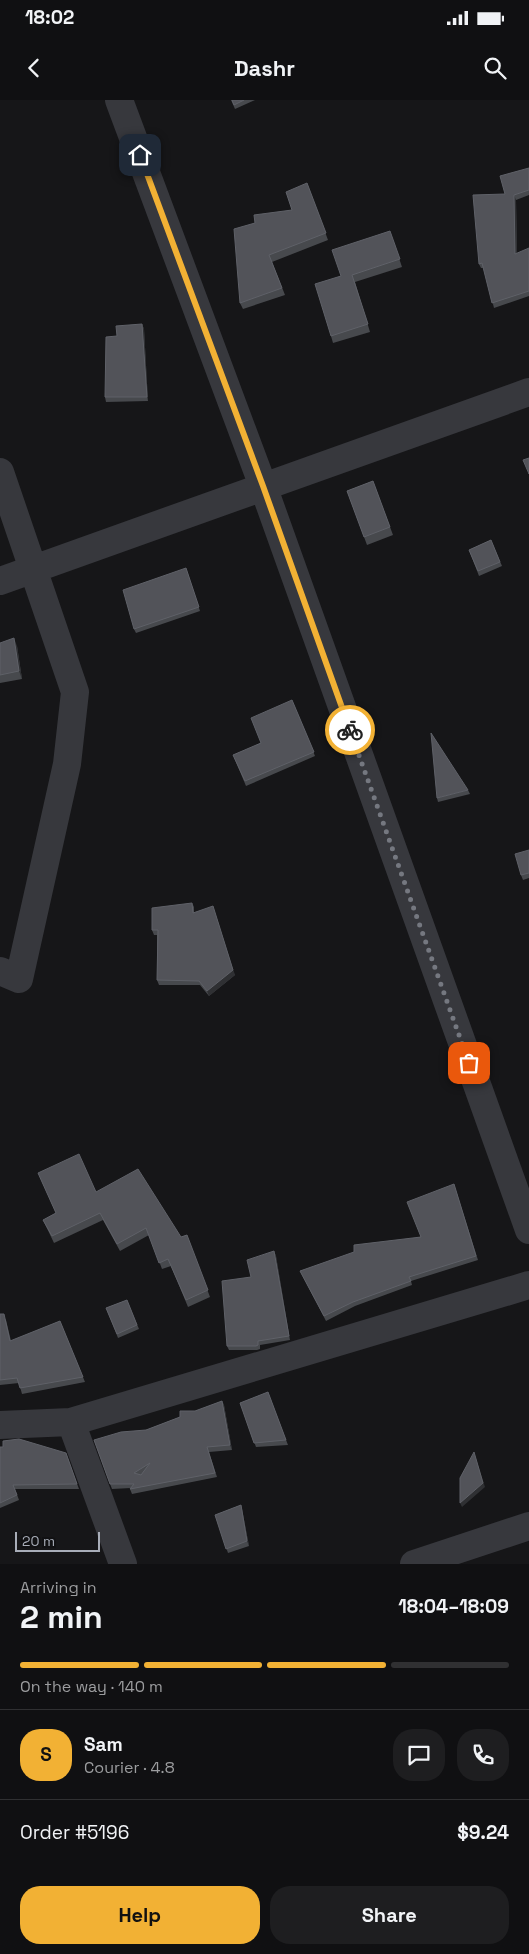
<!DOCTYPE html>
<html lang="en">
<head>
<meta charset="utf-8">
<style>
  body { margin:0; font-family:"Space Grotesk",sans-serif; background:#1e1e20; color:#f1f3f6; height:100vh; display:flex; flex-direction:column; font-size:19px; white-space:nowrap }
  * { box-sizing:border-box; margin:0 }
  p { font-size:16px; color:#9c9d9f }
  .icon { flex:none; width:28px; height:28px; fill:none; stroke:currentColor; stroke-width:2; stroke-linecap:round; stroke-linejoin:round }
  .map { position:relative; height:1464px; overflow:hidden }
  .details { display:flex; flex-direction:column; background:#101012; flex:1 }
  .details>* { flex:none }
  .scale { position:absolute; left:15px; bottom:12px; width:85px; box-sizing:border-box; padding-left:5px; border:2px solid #a8adb8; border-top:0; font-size:14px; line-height:18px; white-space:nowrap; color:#a8adb8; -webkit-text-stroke:4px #111113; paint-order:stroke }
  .pin { position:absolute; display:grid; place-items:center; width:42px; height:42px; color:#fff; margin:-21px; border-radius:10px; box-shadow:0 2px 8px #0006 }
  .courier { position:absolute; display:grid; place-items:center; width:50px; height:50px; margin:-25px; border:4px solid #f2b134; border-radius:50%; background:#fff; color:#222; box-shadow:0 1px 6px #0007 }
  .headline em { font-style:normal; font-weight:800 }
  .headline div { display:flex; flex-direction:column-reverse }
  .headline { display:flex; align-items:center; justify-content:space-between; height:85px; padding:0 20px }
  h1 { font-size:32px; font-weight:800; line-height:38px }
  .bar { display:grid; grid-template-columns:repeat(4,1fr); gap:8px 5px; align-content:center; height:60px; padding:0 20px }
  .bar i { height:6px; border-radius:4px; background:#303032 }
  .bar .selected { background:#f2b134 }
  .bar p { grid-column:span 4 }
  .line { display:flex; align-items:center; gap:12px; padding:0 20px; border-top:1px solid #303032 }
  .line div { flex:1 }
  .round { display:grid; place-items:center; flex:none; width:52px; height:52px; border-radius:20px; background:#1e1e20 }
  .primary-button { display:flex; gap:10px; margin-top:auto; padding:10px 20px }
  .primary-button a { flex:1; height:58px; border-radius:20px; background:#f2b134; color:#111; font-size:20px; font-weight:800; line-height:58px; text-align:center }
  .primary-button a+a { background:#1e1e20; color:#f1f3f6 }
  .status { display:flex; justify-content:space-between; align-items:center; height:35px; padding:0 25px; background:#101012; direction:ltr }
  .status svg { height:14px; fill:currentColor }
  header { display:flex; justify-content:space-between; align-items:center; height:65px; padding:0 20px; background:#101012; font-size:22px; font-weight:800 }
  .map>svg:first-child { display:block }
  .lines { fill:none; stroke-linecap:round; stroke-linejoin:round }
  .street { stroke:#37383d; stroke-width:28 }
  .wall { fill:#47494d }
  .shaded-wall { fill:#2f3033 }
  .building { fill:#525359; stroke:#5f6168; fill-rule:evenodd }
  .done { stroke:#757880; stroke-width:5; stroke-dasharray:0 9 }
  .route { stroke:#f2b134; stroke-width:6 }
</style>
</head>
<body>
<div class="status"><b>18:02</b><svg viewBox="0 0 49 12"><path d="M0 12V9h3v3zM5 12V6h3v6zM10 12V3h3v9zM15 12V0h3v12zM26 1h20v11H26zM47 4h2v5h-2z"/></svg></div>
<header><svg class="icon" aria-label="back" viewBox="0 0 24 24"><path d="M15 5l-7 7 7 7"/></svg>Dashr<svg class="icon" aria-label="search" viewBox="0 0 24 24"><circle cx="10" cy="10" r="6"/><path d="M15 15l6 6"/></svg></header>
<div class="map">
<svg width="529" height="1464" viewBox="0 0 529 1464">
  <rect width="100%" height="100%" fill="#161618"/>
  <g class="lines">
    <path class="street" d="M119,0L263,386L529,1130
      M0,372L75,592L67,664L19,879L0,871
      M0,481L529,292
      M71,1322L123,1464
      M0,1325L71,1322L529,1185
      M414,1464L529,1426"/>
  </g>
  <path class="wall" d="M231,0H255L235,9Z
    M529,68V95L516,100L517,154L529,148V196L494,208L484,168H481L479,164L505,94Z
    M307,83L328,140L272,162L285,195L243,209L240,203L255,123L292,110Z
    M390,131L402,167L355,182L370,232L333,243L331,236L341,176Z
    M142,224L144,229L148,301L106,302L105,297L117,236Z
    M373,381L393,435L367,445L347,391Z
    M491,440L502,466L479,476L469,450Z
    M186,468L200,511L136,533L134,529Z
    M0,543L17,546L22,579L0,583Z
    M292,600L315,656L246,686L233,655L261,643Z
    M468,690L470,694L438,702L437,698Z
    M529,750V778L523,780L521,775Z
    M192,803L194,807V812L235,875L209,896L200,885H159L157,880V835H154L152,830Z
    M38,1073L96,1092L181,1137L187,1135L210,1197L188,1207L171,1166L162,1169L149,1135L120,1151L103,1120L54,1143L43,1120L56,1113Z
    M454,1084L478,1160L411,1181L412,1185L355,1206L326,1221L300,1171L420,1137Z
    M274,1151L276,1156L290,1240L260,1245V1249L257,1250H229L227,1246L251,1177Z
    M127,1200L139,1229L118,1238L106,1208Z
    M0,1214L6,1220L11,1241L60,1221L85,1282L22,1294L19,1283L0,1285Z
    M268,1292L288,1345L256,1347L240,1303Z
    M222,1301L224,1305L232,1350L209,1352L217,1377L132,1394L130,1389L131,1388L112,1389L94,1340L146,1330Z
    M0,1347L66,1353L79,1389H15L19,1400L0,1408Z
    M241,1405L242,1409L249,1446L228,1453L215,1415Z"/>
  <path class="shaded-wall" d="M514,95L516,100L517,159L515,154Z
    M142,224L144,229L148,301L147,297Z
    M14,538L17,546L22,579L19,571Z
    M213,806L235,875L209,896L207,891Z
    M274,1151L276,1156L290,1240L289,1236Z
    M222,1301L224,1305L232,1350L230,1345Z
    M474,1352L485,1387L462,1407L460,1403Z
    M241,1405L242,1409L249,1446L247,1441Z"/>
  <path class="building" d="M232,0H244L234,5Z
    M529,68V90L514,95L515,154L529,148V191L492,203L482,163L479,164L473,95L505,94L500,76Z
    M307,83L326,133L269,155L282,188L240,203L234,129L255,123L254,115L292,110L286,92Z
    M390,131L400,159L352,175L368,224L331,236L315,184L341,176L332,150Z
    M142,224L147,297H105L106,237L117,236L116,226Z
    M529,358V374L523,360Z
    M373,381L390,427L364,437L347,391Z
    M491,440L500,462L478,471L469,450Z
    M186,468L199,507L134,529L123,490Z
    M14,538L19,571L0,575V543Z
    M292,600L314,652L245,681L233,655L261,643L251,618Z
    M431,633L468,690L437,698Z
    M529,750V773L521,775L515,754Z
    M192,803L193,813L213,806L233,870L207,891L199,881L157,880L158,830H152V808Z
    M79,1054L96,1092L138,1069L181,1137L187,1135L208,1190L186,1200L168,1159L159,1163L146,1128L117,1144L100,1113L52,1136L43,1120L56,1113L38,1073Z
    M454,1084L476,1156L409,1177L411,1181L353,1202L324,1216L300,1171L354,1152V1145L421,1137L407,1102Z
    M274,1151L289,1236L258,1241V1245L256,1246H227L222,1181L251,1177L247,1160Z
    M127,1200L137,1225L117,1234L106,1208Z
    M0,1214H4L10,1241L60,1221L83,1277L20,1288L17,1278L0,1280Z
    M268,1292L286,1340L254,1343L240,1303Z
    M222,1301L230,1345L207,1347L215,1373L130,1389L134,1384H110L94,1340L121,1332L146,1330L180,1317V1311H195ZM150,1363L141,1375L134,1373Z
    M19,1339L66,1353L77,1384L13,1385L17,1395L0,1403V1347H3V1341Z
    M474,1352L483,1383L460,1403V1378Z
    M241,1405L247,1441L226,1449L215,1415Z"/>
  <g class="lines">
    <path class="done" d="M350,630L469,963"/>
    <path class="route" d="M140,55L263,386L350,630"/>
  </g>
</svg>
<div class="scale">20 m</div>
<div class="pin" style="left:469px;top:963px;background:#ea580c"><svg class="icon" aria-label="bag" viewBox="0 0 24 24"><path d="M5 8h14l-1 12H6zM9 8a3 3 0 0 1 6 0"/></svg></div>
<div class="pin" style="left:140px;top:55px;background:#1f2937"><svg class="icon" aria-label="home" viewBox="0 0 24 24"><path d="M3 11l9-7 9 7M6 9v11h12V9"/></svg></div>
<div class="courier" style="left:350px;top:630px"><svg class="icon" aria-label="bike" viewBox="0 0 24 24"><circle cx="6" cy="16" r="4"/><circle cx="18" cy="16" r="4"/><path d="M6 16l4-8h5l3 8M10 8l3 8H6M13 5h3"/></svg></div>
</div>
<section class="details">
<div class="headline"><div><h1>2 min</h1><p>Arriving in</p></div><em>18:04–18:09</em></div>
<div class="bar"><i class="selected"></i><i class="selected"></i><i class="selected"></i><i></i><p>On the way · 140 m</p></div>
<div class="line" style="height:90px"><b class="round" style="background:#f2b134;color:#111">S</b><div><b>Sam</b><p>Courier · 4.8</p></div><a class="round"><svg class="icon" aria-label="chat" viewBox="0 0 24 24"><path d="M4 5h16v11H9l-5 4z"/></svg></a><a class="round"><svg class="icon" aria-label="phone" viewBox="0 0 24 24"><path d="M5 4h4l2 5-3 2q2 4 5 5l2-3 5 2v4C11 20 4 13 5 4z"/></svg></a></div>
<div class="line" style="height:65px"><div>Order #5196</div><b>$9.24</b></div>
<div class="primary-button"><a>Help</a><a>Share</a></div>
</section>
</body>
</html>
